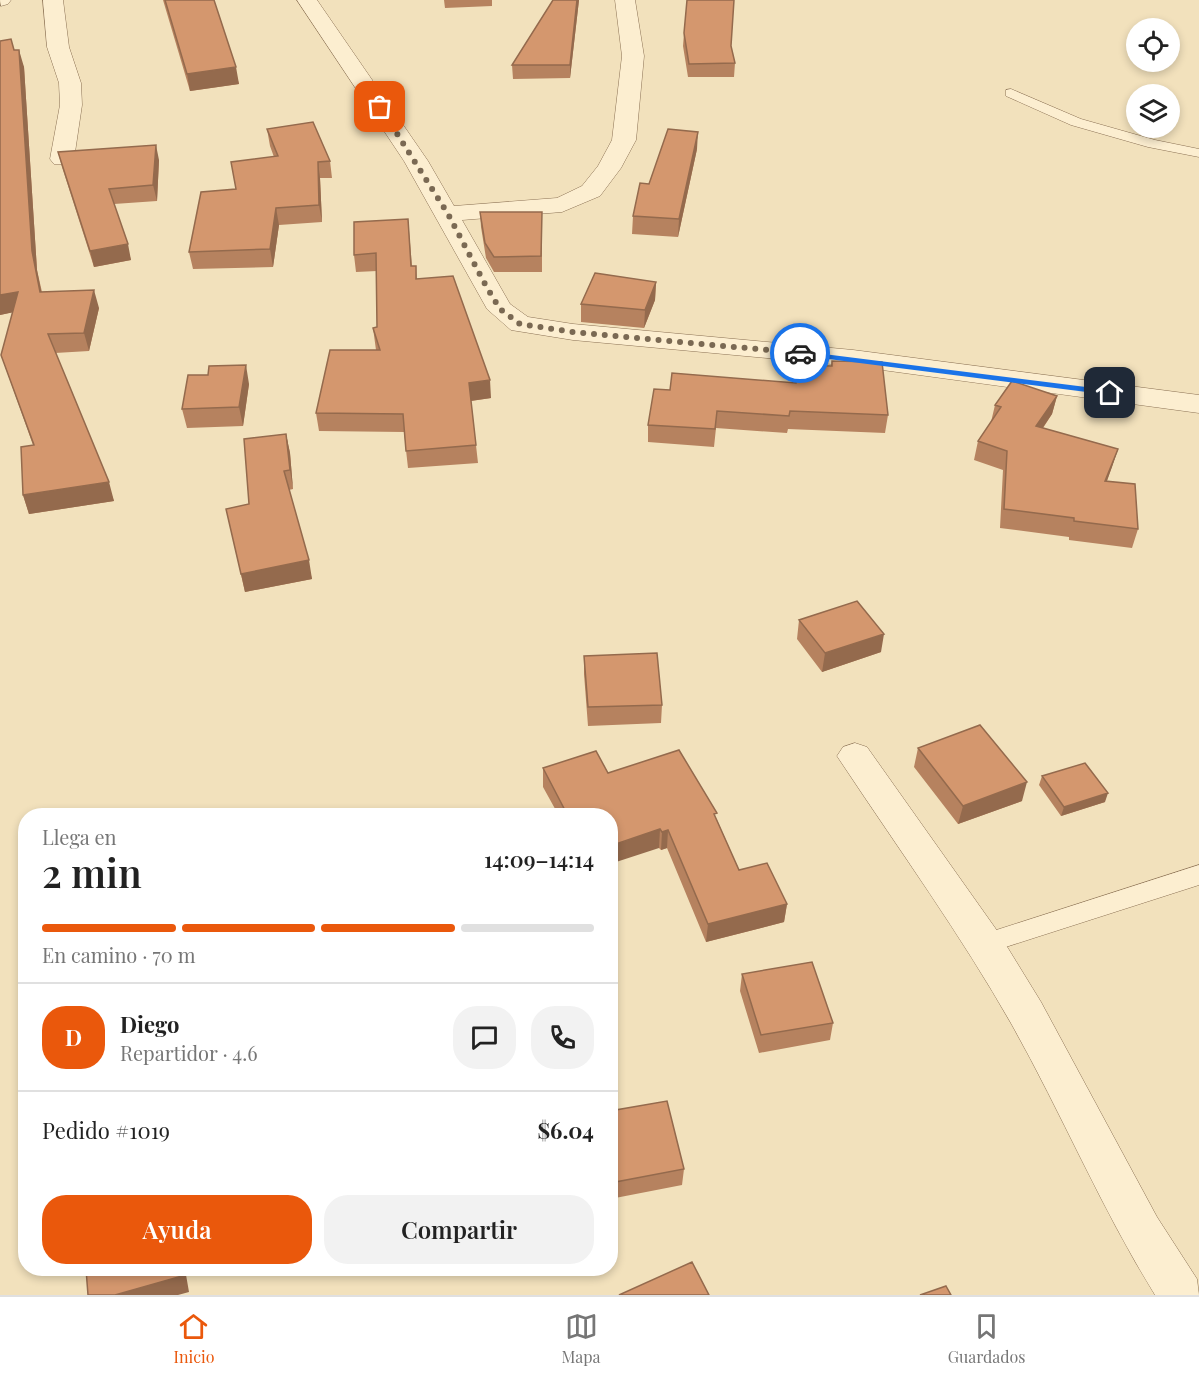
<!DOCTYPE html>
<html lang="es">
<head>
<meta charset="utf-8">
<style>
  body { margin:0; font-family:"Playfair Display",serif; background:#f2f2f2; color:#222; height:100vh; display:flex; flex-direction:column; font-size:22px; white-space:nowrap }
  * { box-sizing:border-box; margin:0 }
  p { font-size:20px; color:#767676 }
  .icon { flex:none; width:33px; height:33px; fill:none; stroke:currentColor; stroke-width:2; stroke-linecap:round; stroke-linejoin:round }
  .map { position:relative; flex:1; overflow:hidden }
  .drawer { position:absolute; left:18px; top:808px; width:600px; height:468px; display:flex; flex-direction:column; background:#fff; border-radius:24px; box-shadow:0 3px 9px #0003 }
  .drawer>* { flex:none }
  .buttons { position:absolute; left:1126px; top:18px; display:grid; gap:12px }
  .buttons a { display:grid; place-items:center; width:54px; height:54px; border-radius:50%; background:#fff; box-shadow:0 3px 9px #0003; font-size:30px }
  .pin { position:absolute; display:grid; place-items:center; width:51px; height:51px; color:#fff; margin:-26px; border-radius:12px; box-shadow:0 3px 9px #0006 }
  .courier { position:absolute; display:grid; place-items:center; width:60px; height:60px; margin:-30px; border:4px solid #1a73e8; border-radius:50%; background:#fff; color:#222; box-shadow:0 2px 8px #0007 }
  .headline em { font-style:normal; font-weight:600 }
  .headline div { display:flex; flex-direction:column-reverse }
  .headline { display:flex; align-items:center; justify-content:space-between; height:102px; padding:0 24px }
  h1 { font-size:39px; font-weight:600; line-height:45px }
  .bar { display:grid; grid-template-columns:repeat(4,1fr); gap:9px 6px; align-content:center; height:72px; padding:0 24px }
  .bar i { height:8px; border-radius:4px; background:#e0e0e0 }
  .bar .current { background:#ea580c }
  .bar p { grid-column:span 4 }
  .line { display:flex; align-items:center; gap:15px; padding:0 24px; border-top:2px solid #e0e0e0 }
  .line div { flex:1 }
  .round { display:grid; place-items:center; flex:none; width:63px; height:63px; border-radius:24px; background:#f2f2f2 }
  .cta { display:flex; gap:12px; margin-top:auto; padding:12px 24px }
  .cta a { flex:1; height:69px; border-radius:24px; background:#ea580c; color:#fff; font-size:24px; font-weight:600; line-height:69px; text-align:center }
  .cta a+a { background:#f2f2f2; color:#222 }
  .tab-bar { display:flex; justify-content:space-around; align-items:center; height:84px; border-top:2px solid #e0e0e0; background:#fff; font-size:16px; color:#767676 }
  .tab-bar a { display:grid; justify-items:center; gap:3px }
  .tab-bar .current { color:#ea580c }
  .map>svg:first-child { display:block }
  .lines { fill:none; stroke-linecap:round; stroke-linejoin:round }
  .service-casing { stroke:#8b7154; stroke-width:1 }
  .minor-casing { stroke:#8b7154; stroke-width:1 }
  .service { fill:#fceed0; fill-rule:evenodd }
  .minor { fill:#fceed0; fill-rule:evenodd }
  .wall { fill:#b6825f }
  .shaded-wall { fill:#946a4d }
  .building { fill:#d4976e; stroke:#946a4d; stroke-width:1.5 }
  .route { fill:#1a73e8 }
  .done { stroke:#7a6953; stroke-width:6; stroke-dasharray:0 10.8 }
</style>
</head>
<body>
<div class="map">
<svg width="1199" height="1295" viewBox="0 0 1199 1295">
  <rect width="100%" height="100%" fill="#f2e1bc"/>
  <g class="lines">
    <defs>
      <path id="service" d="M1011,89L1081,119L1155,140L1199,149V157L1148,147L1071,125L1006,96V90Z
        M1199,865V885L984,954L975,951L972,944L975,937L984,934Z"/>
      <path id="minor" d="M0,0H11L8,4L1,6Z
        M43,0H63L69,47L81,83L82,105L74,159L70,164H54L50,159L60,105L59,83L47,47Z
        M297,0H317L428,161L454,206L557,198L582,186L598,166L612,140L622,56L615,0H635L644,56L636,140L621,168L600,196L562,212L462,220L510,304L528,317L573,324L853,350L1199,395V413L853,366L573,340L511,330L487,309L404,161Z
        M855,743L867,747L998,932L1041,1002L1157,1217L1197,1279L1199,1295H1155C1101,1208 1062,1114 1012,1025C961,935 900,851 843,765L837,756L843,747Z"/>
    </defs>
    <use href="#service" class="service-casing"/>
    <use href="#minor" class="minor-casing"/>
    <use href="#service" class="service"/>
    <use href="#minor" class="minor"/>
  </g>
  <path class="wall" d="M163,0H214L239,84L190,91Z
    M444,0H492V6L445,8Z
    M553,0H579L570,78L513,79L512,65Z
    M684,33L731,46L735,63L734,77H688L683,46Z
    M0,41L14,50L24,67L37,270L42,292L99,308L89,351L55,353L114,501L29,514L23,495L33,445L1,355L13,312L0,315Z
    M267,129L330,161L332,178H320L322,222L279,225L273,267L193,269L189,252L236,189L274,157L270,146Z
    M697,149L678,237L632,234L633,216L649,184Z
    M58,152L159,160L157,201L114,204L131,260L94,267L62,167Z
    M480,212L542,227V272H494L486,258L481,227Z
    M408,219L412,266H416L417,279L491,398L471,401L478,463L408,468L404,432L319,431L316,413L376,350L373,328L377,327V271L356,272L354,255Z
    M656,282L655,300L644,328L581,322V304Z
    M832,361L888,415L885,433L788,429L787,433L716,428L714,447L648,442V425L670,390L794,383L796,365L831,366Z
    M249,384L243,426L187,428L182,409Z
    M1057,396L1052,414L1043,428L1118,449L1107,481L1138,529L1132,548L1069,540V537L1000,528L1003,470L974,460L978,441L991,422L995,405Z
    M286,434L290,453L293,489L289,490L312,579L245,592L226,509L249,504Z
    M799,620L881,652L822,672L797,639Z
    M584,656L662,705L661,723L588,726L584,674Z
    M918,748L1022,801L958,824L914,767Z
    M543,768L608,773L717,820L739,870L787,904L784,922L706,942L667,848L661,850L659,848L610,816H559L543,787Z
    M1042,776L1105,802L1061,816L1039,785Z
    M742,974L833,1023L830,1040L759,1053L740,991Z
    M610,1111L684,1169L682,1185L610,1199Z"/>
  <path class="shaded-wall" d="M577,0H579L570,78V65Z
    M19,50L24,67L37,270L45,311L40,292L32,251Z
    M236,67L239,84L190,91L187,74Z
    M698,132L697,149L678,237L679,219Z
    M156,145L159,160L157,201L153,185Z
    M318,162L320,178L322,222L319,205Z
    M276,208L279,225L273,267L270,249Z
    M128,244L131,260L94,267L90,251Z
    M656,282L655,300L644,328L645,310Z
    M94,290L99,308L89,351L84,333Z
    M18,292L24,310L0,315V295Z
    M246,365L249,384L243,426L239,407Z
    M490,380L491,398L470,401L469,383Z
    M1057,396L1052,414L1031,445L1036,426Z
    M286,434L290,453L293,489L290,470Z
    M1118,449L1112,467L1100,499L1105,481Z
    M109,482L114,501L29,514L23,495Z
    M309,560L312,579L245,592L241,574Z
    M884,634L881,652L822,672L825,653Z
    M1027,782L1022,801L958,824L963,806Z
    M1108,793L1105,802L1061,816L1064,807Z
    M660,829L659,848L610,864V846Z
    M668,830L667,848L661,850L662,832Z
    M787,904L784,922L706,942L708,924Z
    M181,1269H185L189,1292L178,1295H115Z"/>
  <path class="building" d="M165,0H214L236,67L187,74Z
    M553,0H577L570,65H512Z
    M687,0H734L731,46L735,63L689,64L684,33Z
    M11,39L14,50H19L32,251L40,292L94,290L84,333L48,334L109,482L23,495L21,447L34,445L1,355L18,292L0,295V41Z
    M313,122L330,161L318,162L319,205L276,208L270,249L189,252L201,192L236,189L231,162L278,156L267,129Z
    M668,129L698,132L679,219L633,216L640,183L649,184Z
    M156,145L153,185L109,189L128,244L90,251L58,152Z
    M480,212H542L541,256L494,257L485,243Z
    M408,219L411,266H416V279L453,276L490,380L469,383L476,445L406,451L403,414L316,413L330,350H380L373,328L377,327L376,253L354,255V222Z
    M595,273L656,282L645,310L581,304Z
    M832,361L882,362L888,415L790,411L789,416L717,411L715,429L648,425L654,389L670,390L672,373L796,383V365L832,366Z
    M246,365L239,407L182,409L188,375H208L209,366Z
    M1012,381L1057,396L1036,426L1118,449L1105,481L1135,484L1138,529L1074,521V518L1004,509L1007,451L978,441L1001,407L995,405Z
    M286,434L290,470L284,471L309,560L241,574L226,509L249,504L244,439Z
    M857,601L884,634L825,653L799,620Z
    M657,653L662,705L588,707L584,656Z
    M980,725L1027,782L963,806L918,748Z
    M679,750L717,813L714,814L739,870L767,863L787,904L708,924L668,830L662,832L660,829L610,846V816H568L543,768L596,751L608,773Z
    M1085,763L1108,793L1064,807L1042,776Z
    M812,962L833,1023L761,1035L742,974Z
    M667,1101L684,1169L610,1183V1111Z
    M692,1262L709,1295H619Z
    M86,1269H181L182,1276L115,1295H88Z
    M946,1286L951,1295H920Z"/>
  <path class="route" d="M800,351L1110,390L1115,393L1110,395L797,355Z"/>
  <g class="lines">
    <path class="done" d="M380,107L448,214L486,286L500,309L520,324L573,332L800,353"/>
  </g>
</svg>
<div class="buttons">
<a><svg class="icon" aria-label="locate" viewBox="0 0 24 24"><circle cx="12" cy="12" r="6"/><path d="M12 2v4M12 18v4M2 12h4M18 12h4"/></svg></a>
<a><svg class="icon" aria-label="layers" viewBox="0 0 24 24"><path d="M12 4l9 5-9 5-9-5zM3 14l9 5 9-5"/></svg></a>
</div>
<div class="pin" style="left:380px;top:107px;background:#ea580c"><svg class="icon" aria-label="bag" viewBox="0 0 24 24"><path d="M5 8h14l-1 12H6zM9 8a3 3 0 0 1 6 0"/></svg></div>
<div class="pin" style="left:1110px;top:393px;background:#1f2937"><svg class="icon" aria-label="home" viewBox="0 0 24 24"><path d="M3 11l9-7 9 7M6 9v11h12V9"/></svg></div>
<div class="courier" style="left:800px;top:353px"><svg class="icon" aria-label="car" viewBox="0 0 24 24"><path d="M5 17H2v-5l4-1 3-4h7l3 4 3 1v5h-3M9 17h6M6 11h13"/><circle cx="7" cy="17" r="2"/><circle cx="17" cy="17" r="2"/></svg></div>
<section class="drawer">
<div class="headline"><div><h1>2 min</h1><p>Llega en</p></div><em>14:09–14:14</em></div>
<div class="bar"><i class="current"></i><i class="current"></i><i class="current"></i><i></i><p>En camino · 70 m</p></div>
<div class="line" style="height:108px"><b class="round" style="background:#ea580c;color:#fff">D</b><div><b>Diego</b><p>Repartidor · 4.6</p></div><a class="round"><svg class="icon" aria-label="chat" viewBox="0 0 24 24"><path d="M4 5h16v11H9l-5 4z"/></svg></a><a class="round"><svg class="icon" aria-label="phone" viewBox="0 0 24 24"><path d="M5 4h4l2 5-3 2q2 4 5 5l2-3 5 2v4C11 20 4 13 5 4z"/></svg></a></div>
<div class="line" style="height:78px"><div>Pedido #1019</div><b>$6.04</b></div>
<div class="cta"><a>Ayuda</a><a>Compartir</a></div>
</section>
</div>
<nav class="tab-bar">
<a class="current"><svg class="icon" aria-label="home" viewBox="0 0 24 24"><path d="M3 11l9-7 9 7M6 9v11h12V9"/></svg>Inicio</a>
<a><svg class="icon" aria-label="map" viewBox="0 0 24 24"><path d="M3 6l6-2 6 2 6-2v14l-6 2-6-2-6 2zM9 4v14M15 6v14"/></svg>Mapa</a>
<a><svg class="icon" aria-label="saved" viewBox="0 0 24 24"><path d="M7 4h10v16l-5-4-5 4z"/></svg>Guardados</a>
</nav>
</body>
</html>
